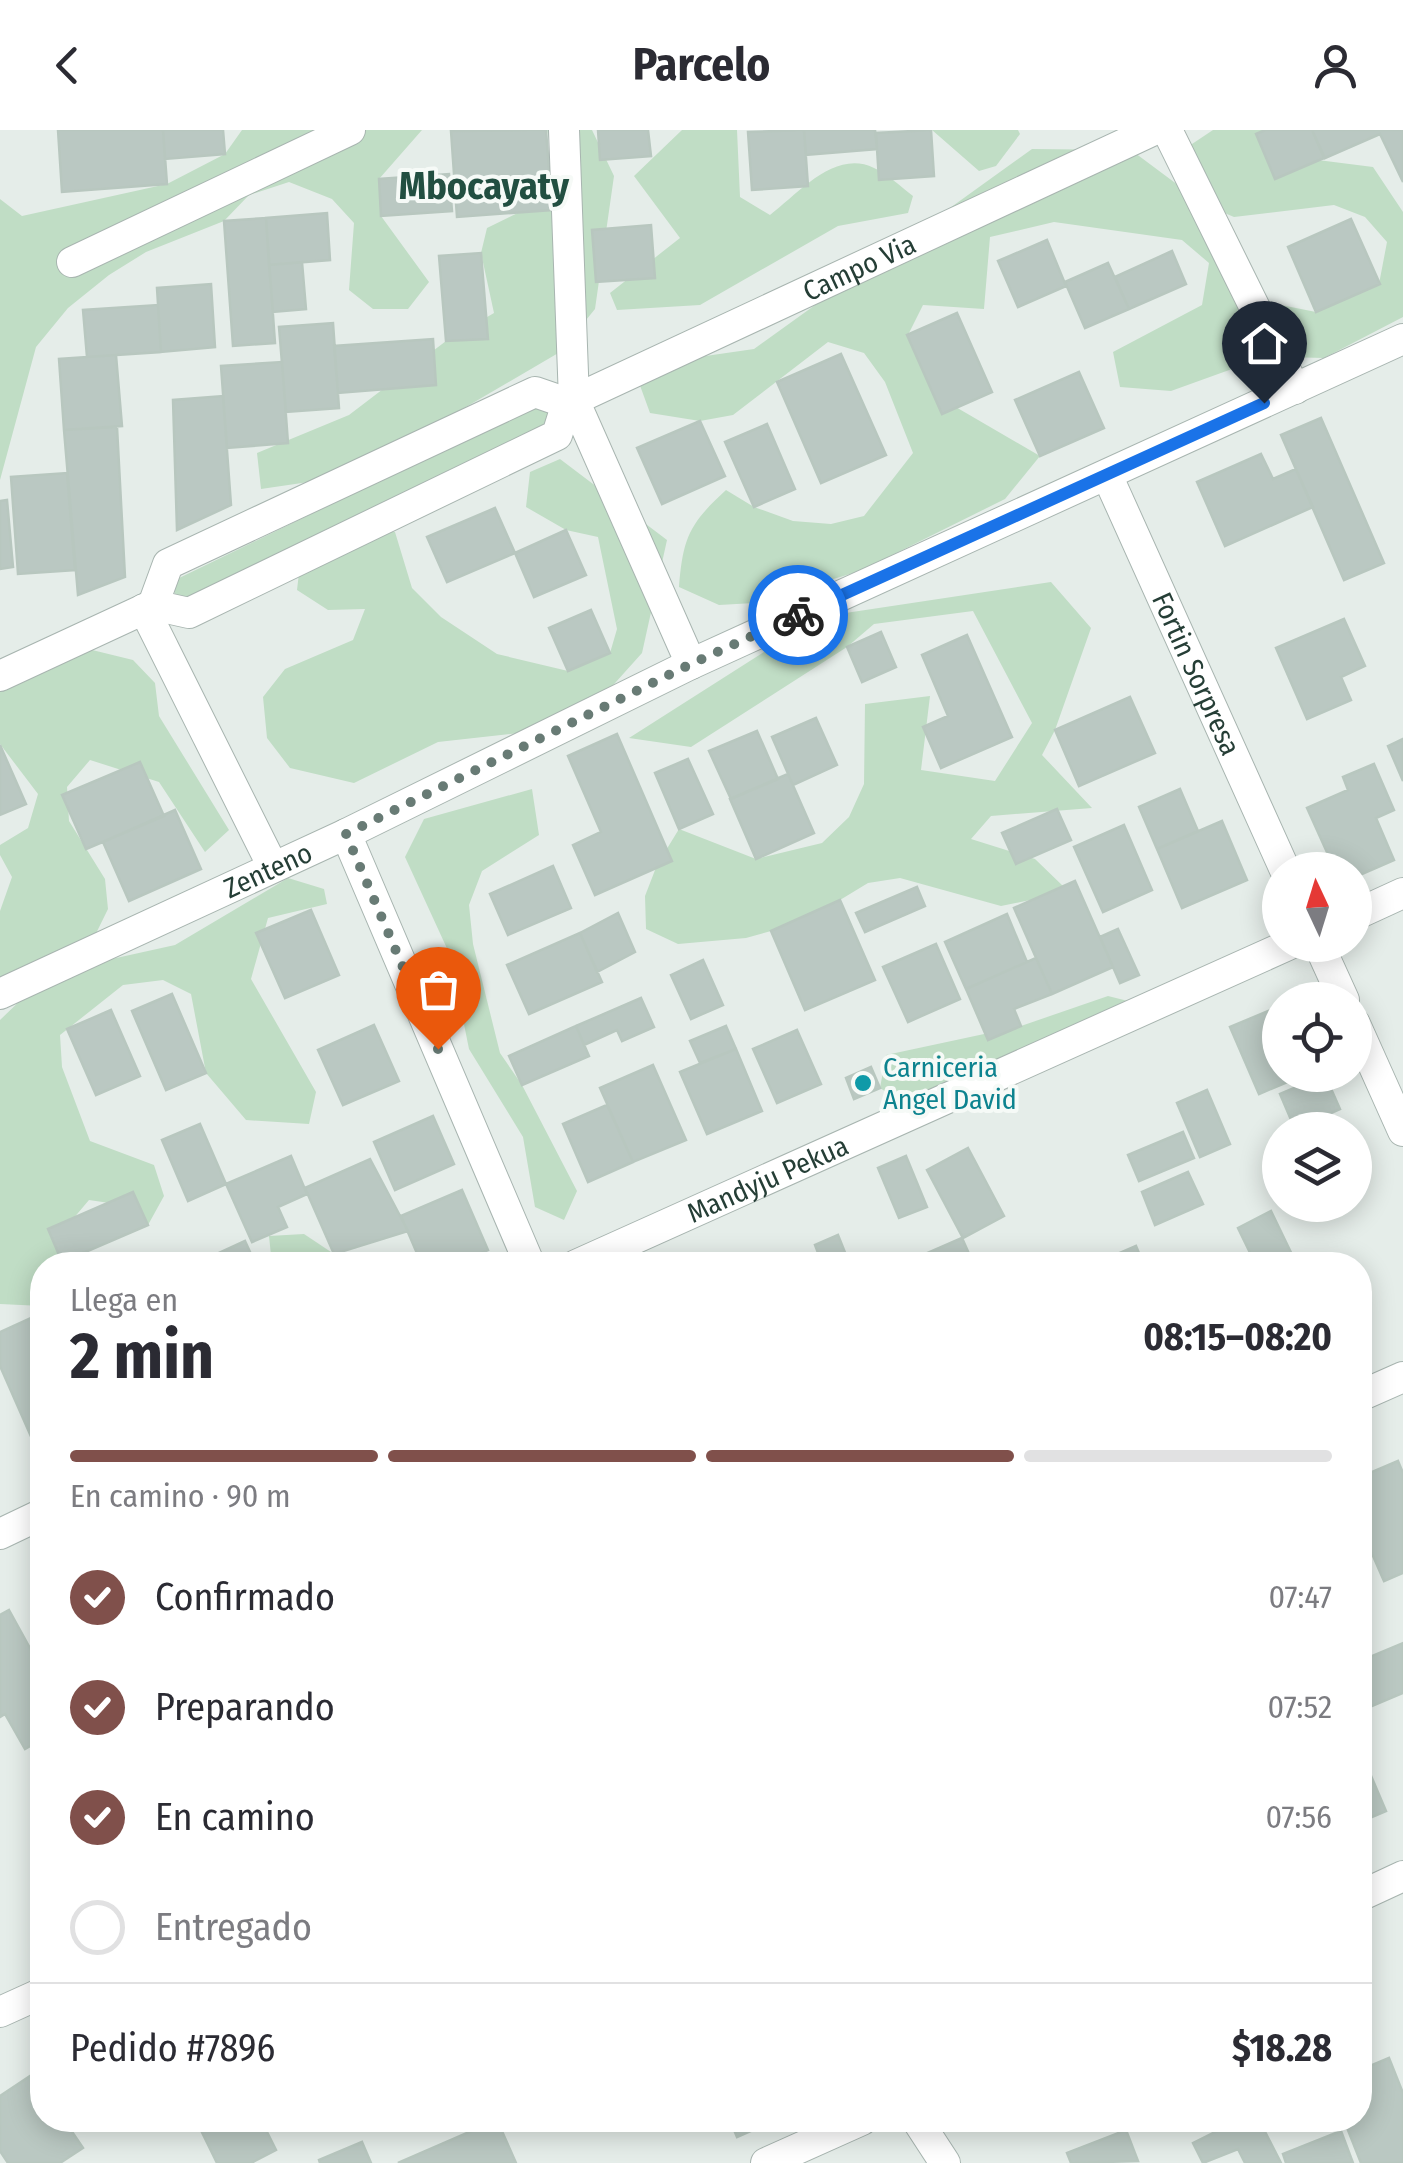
<!DOCTYPE html>
<html lang="es">
<head>
<meta charset="utf-8">
<style>
  body { margin:0; font-family:"Fira Sans Condensed",sans-serif; background:#f7f7f7; color:#2b2b33; height:100vh; display:flex; flex-direction:column; font-size:38px; white-space:nowrap }
  * { box-sizing:border-box; margin:0 }
  p { font-size:32px; color:#7c7c81 }
  .icon { flex:none; width:55px; height:55px; fill:none; stroke:currentColor; stroke-width:2; stroke-linecap:round; stroke-linejoin:round }
  .map { position:relative; flex:1; overflow:hidden }
  .side { position:absolute; left:30px; top:1122px; width:1342px; height:880px; display:flex; flex-direction:column; background:#fff; border-radius:40px; box-shadow:0 5px 25px #0003 }
  .side>* { flex:none }
  .needle { width:65px; rotate:356deg }
  .fabs { position:absolute; left:1262px; top:722px; display:grid; gap:20px }
  .fabs a { display:grid; place-items:center; width:110px; height:110px; border-radius:50%; background:#fff; box-shadow:0 5px 25px #0003; font-size:50px }
  .pin { position:absolute; display:grid; place-items:center; width:85px; height:85px; color:#fff; margin:-102px -42px; border-radius:50% 50% 50% 0; rotate:-45deg; box-shadow:0 0 10px #0007 }
  .pin .icon { rotate:45deg }
  .courier { position:absolute; display:grid; place-items:center; width:100px; height:100px; margin:-50px; border:8px solid #1a73e8; border-radius:50%; background:#fff; color:#222; box-shadow:0 2px 12px #0007 }
  .head em { font-style:normal; font-weight:700 }
  .head div { display:flex; flex-direction:column-reverse }
  .head { display:flex; align-items:center; justify-content:space-between; height:170px; padding:0 40px }
  h1 { font-size:65px; font-weight:700; line-height:75px }
  .bar { display:grid; grid-template-columns:repeat(4,1fr); gap:15px 10px; align-content:center; height:120px; padding:0 40px }
  .bar i { height:12px; border-radius:8px; background:#e1e1e2 }
  .bar .active { background:#80504b }
  .bar p { grid-column:span 4 }
  .line { display:flex; align-items:center; gap:25px; padding:0 40px; border-top:2px solid #e1e1e2 }
  .line div { flex:1 }
  ol { padding:0 40px; list-style:none }
  li { display:flex; align-items:center; gap:30px; height:110px }
  li p { margin-inline-start:auto }
  li .icon { padding:10px; border-radius:50%; background:#80504b; color:#fff; stroke-width:4 }
  li:last-child { color:#7c7c81 }
  li i { width:55px; height:55px; border:5px solid #e1e1e2; border-radius:50% }
  header { display:flex; justify-content:space-between; align-items:center; height:130px; padding:0 40px; background:#fff; font-size:45px; font-weight:700 }
  .map>svg:first-child { display:block }
  .green { fill:#c0ddc5 }
  .building { fill:#bac8c2; stroke:#b8c7bf; stroke-width:2.5 }
  .lines { fill:none; stroke-linecap:round; stroke-linejoin:round }
  .minor-casing { stroke:#a8b5b0; stroke-width:32 }
  .minor { stroke:#fff; stroke-width:30 }
  .done { stroke:#687b75; stroke-width:10; stroke-dasharray:0 18 }
  .route { stroke:#1a73e8; stroke-width:12 }
  .culture-dot { fill:#0f9aa8; stroke:#f6faf7; stroke-width:4 }
  .labels { text-anchor:middle; stroke-width:8; stroke-linejoin:round; paint-order:stroke }
  .street-label { font-size:28px; fill:#253e36; stroke:#f6faf7 }
  .culture-label { font-size:28px; fill:#0d838f; stroke:#f6faf7; text-anchor:start }
  .district-label { font-size:38px; font-weight:bold; fill:#224f41; stroke:#f6faf7 }
</style>
</head>
<body>
<header><svg class="icon" aria-label="back" viewBox="0 0 24 24"><path d="M15 5l-7 7 7 7"/></svg>Parcelo<svg class="icon" aria-label="person" viewBox="0 0 24 24"><circle cx="12" cy="8" r="4"/><path d="M4 21q1-7 8-7t8 7"/></svg></header>
<div class="map">
<svg width="1403" height="2033" viewBox="0 0 1403 2033">
  <rect width="100%" height="100%" fill="#e5ede9"/>
  <path class="green" d="M242,0H422L379,49L381,86L429,152L408,179H373L349,160L354,93L332,69L289,52L249,65L224,91L146,122L109,145L68,178L36,217L0,350V69L22,86L167,54L225,24Z
    M547,0H592L614,46L595,179L560,222L394,319L329,349L261,359L257,323L349,285L446,211L494,183L481,123L487,98L552,66L554,28Z
    M682,0H737L740,67L770,85C799,63 835,19 874,38C888,44 901,57 913,66L908,83L838,96L700,175L617,180L610,163L680,108L634,46Z
    M932,0H1018L1020,4L996,36L979,41Z
    M1213,0H1279L1302,28L1373,37L1403,82V187L1324,228L1284,227L1257,203L1281,175L1316,182L1379,154L1387,112L1365,87L1334,75L1234,87L1201,73L1242,137L1232,239L1171,261L1120,257L1113,222L1202,175L1209,133L1182,110L1054,92L990,107L984,179L923,175L908,205L942,269L1040,326L1005,369L860,441L754,473L719,475L679,457C683,408 689,394 726,360L754,377L793,391L831,394L864,386L913,323L885,252L864,223L828,212L733,285L700,291L650,283L638,250L664,232L754,219L1032,19L1131,20L1190,64L1180,22Z
    M542,272L546,273L551,292L184,470L177,468L172,457L175,450Z
    M560,329L667,410L642,523L598,572L537,601L438,612L354,653L290,638L267,608L263,567L285,539L353,510L365,479L328,480L297,460L301,426L341,401L395,402L412,458L441,487L497,524L568,541L610,523L617,499L598,407L566,400L526,377L530,342Z
    M1051,452L1091,498L1055,600L1042,625L1092,678L991,686L971,709L1035,729L1064,757L1035,769L1001,776L900,748L868,753L840,770L771,801L746,808L678,814L646,799L645,766L657,735L679,699L756,729L822,713L849,687L864,654L865,574L930,566L921,640L995,651L1032,593L973,481L874,494L847,517L691,617L629,608L819,487Z
    M84,518L133,530L155,553L159,586L229,700L205,722L159,652L90,630L67,657L69,691L105,749L108,779L80,836L175,815L288,748L324,759L327,774L268,788L251,849L316,962L309,994L246,990L206,943L191,864L163,850L123,855L60,905L62,937L90,1011L154,1035L164,1066L148,1095L123,1075L89,1070L67,1096L77,1135H42V1176L0,1174V890L28,863L0,869V781L12,747L0,725V715L28,698L38,664L0,614V541Z
    M532,659L539,705L482,741L469,775L473,814L500,923L522,955L577,1061L564,1090L535,1077L523,1007L469,919L450,825L405,727L424,689Z
    M1108,866L1136,873L909,977L880,958L886,925L1021,896Z
    M304,1104L334,1124L360,1135H272L269,1106Z"/>
  <path class="building" d="M58,0H163L167,54L62,62Z
    M163,0H223L225,24L165,29Z
    M546,0L552,80L457,87L451,1Z
    M598,0H648L651,26L600,30Z
    M804,0H875L877,19L806,25Z
    M804,0L808,56L752,60L748,2Z
    M931,0L934,46L879,50L876,3Z
    M1265,0H1312L1324,28L1275,49L1256,4Z
    M1312,0H1403V52L1380,4L1325,28Z
    M449,44L452,81L381,86L379,49Z
    M327,83L330,130L269,135L266,88Z
    M266,88L275,213L233,216L224,91Z
    M1351,89L1380,154L1316,182L1288,117Z
    M651,95L655,148L596,152L592,100Z
    M1047,110L1066,156L1018,177L998,131Z
    M1172,121L1186,154L1129,179L1115,147Z
    M481,123L488,209L446,211L439,126Z
    M302,132L306,179L273,182L269,135Z
    M1108,133L1129,179L1085,198L1065,152Z
    M211,154L215,217L161,222L157,158Z
    M158,175L161,222L87,227L83,180Z
    M957,183L992,262L942,284L907,205Z
    M333,193L339,278L286,282L279,197Z
    M433,209L436,255L338,263L334,216Z
    M841,224L886,325L821,353L777,252Z
    M116,225L122,296L64,300L59,229Z
    M282,232L288,313L227,318L221,236Z
    M1079,242L1104,298L1040,326L1015,270Z
    M223,266L231,375L177,400L173,270Z
    M1321,288L1384,433L1344,450L1281,305Z
    M700,291L725,346L662,374L637,318Z
    M767,294L795,359L754,377L725,312Z
    M117,297L125,447L78,465L64,300Z
    M1261,324L1273,349L1296,339L1313,377L1225,416L1197,352Z
    M67,343L75,440L18,444L11,347Z
    M7,370L13,437L0,439V371Z
    M495,378L515,423L447,452L427,407Z
    M566,400L586,445L534,467L515,423Z
    M591,480L610,523L568,541L549,498Z
    M1344,489L1365,536L1341,547L1351,570L1307,589L1276,518Z
    M881,502L896,537L862,552L847,517Z
    M967,505L1012,607L941,638L923,597L948,586L922,525Z
    M1130,567L1155,623L1079,656L1055,600Z
    M816,588L837,635L793,655L772,607Z
    M757,601L778,649L731,669L709,621Z
    M617,604L672,731L595,765L573,715L601,702L568,626Z
    M1403,609V651L1388,616Z
    M0,615L26,674L0,685Z
    M688,629L713,684L679,699L655,643Z
    M140,632L164,686L86,719L62,665Z
    M1374,634L1394,680L1376,688L1394,730L1355,747V740H1335L1307,678L1348,660L1343,647Z
    M788,644L814,703L756,729L730,669Z
    M1180,659L1198,701L1157,719L1139,677Z
    M1057,679L1071,710L1016,734L1002,703Z
    M175,680L201,739L129,771L103,712Z
    M1222,691L1247,750L1182,778L1157,719Z
    M1124,695L1152,760L1103,782L1074,717Z
    M553,736L571,778L508,805L490,764Z
    M1075,751L1113,837L1052,864L1014,778Z
    M917,757L925,776L865,802L856,783Z
    M840,770L875,850L805,880L771,801Z
    M311,780L339,845L285,868L256,803Z
    M618,783L635,822L597,842L580,803Z
    M1007,784L1027,832L966,859L945,812Z
    M1118,799L1139,845L1120,853L1100,807Z
    M580,803L602,852L529,884L507,835Z
    M936,814L960,869L908,892L883,837Z
    M1036,828L1052,864L1014,879L1021,896L988,910L966,859Z
    M703,830L723,875L691,889L671,845Z
    M172,864L206,943L166,960L132,881Z
    M641,868L654,897L622,911L617,900L584,915L576,896Z
    M1280,876V945H1304L1259,964L1230,897Z
    M111,880L140,946L96,965L67,899Z
    M374,895L399,951L343,975L318,920Z
    M576,896L589,926L522,955L509,926Z
    M726,896L736,919L700,933L690,911Z
    M797,900L821,954L777,973L753,919Z
    M736,919L762,981L707,1004L680,942Z
    M653,935L686,1010L633,1032L600,958Z
    M871,937L880,958L854,969L846,948Z
    M1325,945L1340,979L1295,999L1280,964Z
    M1207,960L1230,1014L1200,1027L1177,973Z
    M607,975L633,1032L588,1052L563,994Z
    M433,986L454,1034L395,1060L374,1012Z
    M200,994L226,1054L188,1071L162,1010Z
    M1183,1002L1194,1028L1139,1051L1128,1025Z
    M968,1018L1004,1086L963,1108L927,1040Z
    M291,1026L307,1064L278,1077L287,1097L252,1112L226,1054Z
    M906,1026L927,1077L899,1088L878,1038Z
    M370,1029L408,1101L334,1124L305,1058Z
    M1188,1042L1203,1074L1155,1095L1142,1062Z
    M462,1060L488,1120L453,1135H422L401,1086Z
    M133,1062L148,1095L62,1132L48,1099Z
    M1271,1081L1297,1135H1256L1238,1098Z
    M838,1105L850,1135H803L820,1128L815,1115Z
    M962,1108L974,1135H927L923,1125Z
    M245,1111L256,1135H224L219,1123Z
    M1136,1116L1144,1135H1092Z
    M42,1183V1306L33,1311L0,1236V1202Z
    M1398,1331L1403,1343V1443L1384,1451L1360,1396V1347Z
    M9,1480L42,1540V1609L25,1619L5,1584L0,1587V1485Z
    M1403,1513V1563L1367,1578L1360,1562V1531Z
    M1360,1620L1386,1681L1360,1692Z
    M1389,1928L1403,1963V2033H1361L1344,1990H1360V1940Z
    M33,1944L42,1959V1990H64L83,2018L60,2033H8L0,2021V1966Z
    M196,1990H261L276,2020L251,2033H217Z
    M497,1990L516,2033H398Z
    M730,1990H771V1992L737,2007Z
    M1239,1990H1259L1281,2033H1245L1238,2019L1203,2033L1193,2013Z
    M1126,2000L1138,2031L1071,2033L1067,2023Z
    M1341,2001L1353,2033H1286L1283,2024Z
    M362,2012L371,2033H320L319,2030Z"/>
  <g class="lines">
    <defs>
      <g id="minor">
        <path d="M564,0L574,270L691,534"/>
        <path d="M1167,0L1295,259"/>
        <path d="M72,132L350,0"/>
        <path id="s1" d="M1107,345L1285,740"/>
        <path id="s2" d="M153,475L168,434L535,262L567,273L574,270L1154,0"/>
        <path d="M144,479L273,737"/>
        <path d="M0,546L153,475L189,483L557,305L567,273"/>
        <path d="M346,704L530,1135"/>
        <path d="M1355,785L1403,763"/>
        <path d="M1319,815L1344,870"/>
        <path id="s3" d="M0,864L346,704L691,534L1403,209"/>
        <path d="M1355,894L1403,1001"/>
        <path id="s4" d="M576,1135L1288,815"/>
        <path d="M1360,1266L1403,1247"/>
        <path d="M0,1404L42,1384"/>
        <path d="M1360,1766L1403,1746"/>
        <path d="M0,1882L42,1863"/>
        <path d="M917,1990L945,2033"/>
        <path d="M766,2033L862,1990"/>
      </g>
    </defs>
    <use href="#minor" class="minor-casing"/>
    <use href="#minor" class="minor"/>
  </g>
  <g class="lines">
    <path class="done" d="M438,919L346,704L691,534L798,485"/>
    <path class="route" d="M798,485L1264,273"/>
  </g>
  <circle class="culture-dot" cx="863" cy="953" r="10"/>
  <g class="labels">
    <g class="street-label">
      <text dy="10" stroke="none"><textPath href="#s2" startOffset="805">Campo Via</textPath></text>
      <text dy="10" stroke="none"><textPath href="#s1" startOffset="218">Fortin Sorpresa</textPath></text>
      <text dy="10" stroke="none"><textPath href="#s3" startOffset="295">Zenteno</textPath></text>
      <text dy="10" stroke="none"><textPath href="#s4" startOffset="210">Mandyju Pekua</textPath></text>
    </g>
    <g class="culture-label">
      <text x="883" y="947">Carniceria<tspan x="883" dy="32">Angel David</tspan></text>
    </g>
    <g class="district-label">
      <text x="484" y="69">Mbocayaty</text>
    </g>
  </g>
</svg>
<div class="fabs">
<a><svg class="needle" viewBox="-14 -14 28 28"><path d="M0-13l5 13h-10z" fill="#e53935"/><path d="M0 13l5-13h-10z" fill="#7c7c81"/></svg></a>
<a><svg class="icon" aria-label="locate" viewBox="0 0 24 24"><circle cx="12" cy="12" r="6"/><path d="M12 2v4M12 18v4M2 12h4M18 12h4"/></svg></a>
<a><svg class="icon" aria-label="layers" viewBox="0 0 24 24"><path d="M12 4l9 5-9 5-9-5zM3 14l9 5 9-5"/></svg></a>
</div>
<div class="pin" style="left:438px;top:919px;background:#ea580c"><svg class="icon" aria-label="bag" viewBox="0 0 24 24"><path d="M5 8h14l-1 12H6zM9 8a3 3 0 0 1 6 0"/></svg></div>
<div class="pin" style="left:1264px;top:273px;background:#1f2937"><svg class="icon" aria-label="home" viewBox="0 0 24 24"><path d="M3 11l9-7 9 7M6 9v11h12V9"/></svg></div>
<div class="courier" style="left:798px;top:485px"><svg class="icon" aria-label="bike" viewBox="0 0 24 24"><circle cx="6" cy="16" r="4"/><circle cx="18" cy="16" r="4"/><path d="M6 16l4-8h5l3 8M10 8l3 8H6M13 5h3"/></svg></div>
<section class="side">
<div class="head"><div><h1>2 min</h1><p>Llega en</p></div><em>08:15–08:20</em></div>
<div class="bar"><i class="active"></i><i class="active"></i><i class="active"></i><i></i><p>En camino · 90 m</p></div>
<ol>
<li><svg class="icon" aria-label="check" viewBox="0 0 24 24"><path d="M5 12l5 5 9-10"/></svg>Confirmado<p>07:47</p></li>
<li><svg class="icon" aria-label="check" viewBox="0 0 24 24"><path d="M5 12l5 5 9-10"/></svg>Preparando<p>07:52</p></li>
<li><svg class="icon" aria-label="check" viewBox="0 0 24 24"><path d="M5 12l5 5 9-10"/></svg>En camino<p>07:56</p></li>
<li><i></i>Entregado</li>
</ol>
<div class="line" style="height:130px"><div>Pedido #7896</div><b>$18.28</b></div>
</section>
</div>
</body>
</html>
